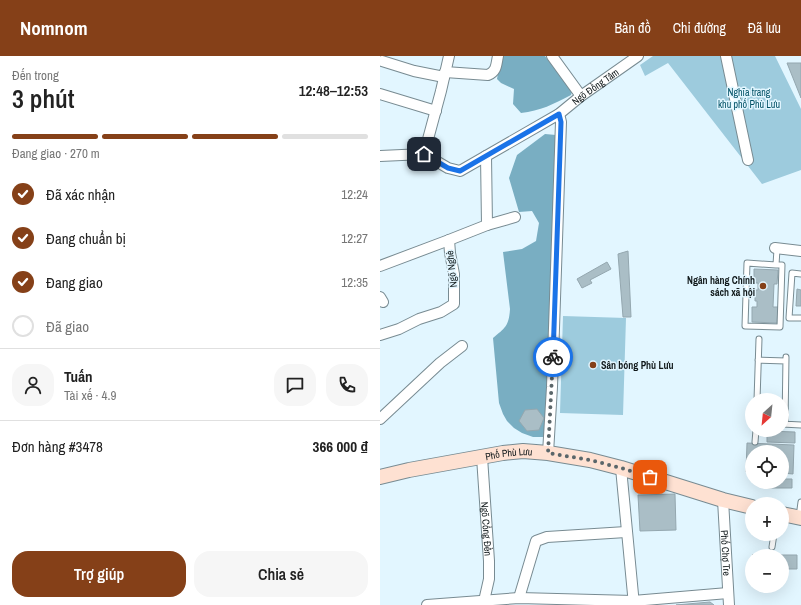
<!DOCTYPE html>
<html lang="vi">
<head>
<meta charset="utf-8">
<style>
  body { margin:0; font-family:"Archivo Narrow",sans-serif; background:#f6f6f6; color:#222; height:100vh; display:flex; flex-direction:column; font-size:15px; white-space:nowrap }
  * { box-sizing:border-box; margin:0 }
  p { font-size:13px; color:#767676 }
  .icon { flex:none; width:22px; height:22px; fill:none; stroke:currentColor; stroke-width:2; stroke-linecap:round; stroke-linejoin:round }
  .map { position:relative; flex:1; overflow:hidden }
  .side { display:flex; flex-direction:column; background:#fff; width:380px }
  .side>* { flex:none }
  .needle { width:26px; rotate:207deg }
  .controls { position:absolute; left:365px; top:337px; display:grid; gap:8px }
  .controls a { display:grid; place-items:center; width:44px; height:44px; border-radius:50%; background:#fff; box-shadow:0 4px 16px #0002; font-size:20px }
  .pin { position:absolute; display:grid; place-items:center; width:34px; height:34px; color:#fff; margin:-17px; border-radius:8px; box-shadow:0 2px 6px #0006 }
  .courier { position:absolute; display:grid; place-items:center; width:40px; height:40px; margin:-20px; border:3px solid #1a73e8; border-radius:50%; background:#fff; color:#222; box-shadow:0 1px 5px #0007 }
  .overview em { font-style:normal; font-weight:600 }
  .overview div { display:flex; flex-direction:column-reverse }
  .overview { display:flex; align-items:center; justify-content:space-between; height:68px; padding:0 12px }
  h1 { font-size:26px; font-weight:600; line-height:30px }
  .bar { display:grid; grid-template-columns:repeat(4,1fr); gap:6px 4px; align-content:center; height:48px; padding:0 12px }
  .bar i { height:5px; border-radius:3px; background:#e0e0e0 }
  .bar .active { background:#854018 }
  .bar p { grid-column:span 4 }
  .line { display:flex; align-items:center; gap:10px; padding:0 12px; border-top:1px solid #e0e0e0 }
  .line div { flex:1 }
  .round { display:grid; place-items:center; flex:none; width:42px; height:42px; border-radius:16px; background:#f6f6f6 }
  ol { padding:0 12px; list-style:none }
  li { display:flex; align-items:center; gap:12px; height:44px }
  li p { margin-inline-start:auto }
  li .icon { padding:4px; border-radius:50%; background:#854018; color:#fff; stroke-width:4 }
  li:last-child { color:#767676 }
  li i { width:22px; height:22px; border:2px solid #e0e0e0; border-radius:50% }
  .cta { display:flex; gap:8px; margin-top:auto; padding:8px 12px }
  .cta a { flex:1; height:46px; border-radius:16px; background:#854018; color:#fff; font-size:16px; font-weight:600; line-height:46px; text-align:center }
  .cta a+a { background:#f6f6f6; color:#222 }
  header { display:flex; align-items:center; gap:24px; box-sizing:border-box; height:56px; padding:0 20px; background:#854018; color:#fff }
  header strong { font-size:19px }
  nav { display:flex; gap:22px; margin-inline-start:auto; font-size:14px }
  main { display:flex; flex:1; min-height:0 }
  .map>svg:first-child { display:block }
  .green { fill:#9dcbdd }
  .water { fill:#79aec2 }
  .building { fill:#aabec6; stroke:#94a7af }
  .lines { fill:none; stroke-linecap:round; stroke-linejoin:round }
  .lane-casing { stroke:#788b92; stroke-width:7 }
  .street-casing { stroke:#788b92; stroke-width:12 }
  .secondary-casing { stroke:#788b92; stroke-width:16 }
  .lane { stroke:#fff; stroke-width:5 }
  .street { stroke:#fff; stroke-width:10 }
  .secondary { stroke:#fee1d2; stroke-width:14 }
  .done { stroke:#5a666a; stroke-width:4; stroke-dasharray:0 7.2 }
  .route { stroke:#1a73e8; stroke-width:5 }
  .poi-dot { fill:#854018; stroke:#e2f6ff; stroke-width:1.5 }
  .labels { text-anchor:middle; stroke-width:3; stroke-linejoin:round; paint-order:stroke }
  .street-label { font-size:10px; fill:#10181a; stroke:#e2f6ff }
  .park-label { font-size:10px; fill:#005065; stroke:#e2f6ff }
  .poi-label { font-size:10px; font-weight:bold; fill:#10181a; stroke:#e2f6ff; text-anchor:end }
</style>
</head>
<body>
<header>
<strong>Nomnom</strong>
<nav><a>Bản đồ</a><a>Chỉ đường</a><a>Đã lưu</a></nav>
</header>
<main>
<section class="side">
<div class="overview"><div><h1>3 phút</h1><p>Đến trong</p></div><em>12:48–12:53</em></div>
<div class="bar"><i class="active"></i><i class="active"></i><i class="active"></i><i></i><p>Đang giao · 270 m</p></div>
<ol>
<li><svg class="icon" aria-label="check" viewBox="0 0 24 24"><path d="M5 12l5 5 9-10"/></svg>Đã xác nhận<p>12:24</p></li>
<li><svg class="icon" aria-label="check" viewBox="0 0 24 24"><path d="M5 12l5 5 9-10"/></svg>Đang chuẩn bị<p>12:27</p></li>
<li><svg class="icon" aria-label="check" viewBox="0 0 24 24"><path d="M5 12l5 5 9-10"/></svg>Đang giao<p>12:35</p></li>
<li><i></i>Đã giao</li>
</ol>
<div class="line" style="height:72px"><a class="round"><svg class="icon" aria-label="person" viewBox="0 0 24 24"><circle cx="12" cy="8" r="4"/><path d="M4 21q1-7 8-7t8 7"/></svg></a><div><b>Tuấn</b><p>Tài xế · 4.9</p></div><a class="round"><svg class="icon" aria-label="chat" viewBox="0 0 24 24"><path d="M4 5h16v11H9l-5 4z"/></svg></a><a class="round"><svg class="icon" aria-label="phone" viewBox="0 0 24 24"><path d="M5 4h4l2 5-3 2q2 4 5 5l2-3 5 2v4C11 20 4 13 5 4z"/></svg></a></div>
<div class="line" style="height:52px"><div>Đơn hàng #3478</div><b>366 000 ₫</b></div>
<div class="cta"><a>Trợ giúp</a><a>Chia sẻ</a></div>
</section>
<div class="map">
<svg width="421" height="549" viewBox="0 0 421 549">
  <rect width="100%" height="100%" fill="#e2f6ff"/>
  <path class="green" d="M273,0H395L421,53V114L382,128L288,7L265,20L260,9Z
    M183,260L246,262L243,359L180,357Z"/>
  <path class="water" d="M121,0H165L192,36L191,39C174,48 160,55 141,57L133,48L134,33L121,27L117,23Z
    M165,78L176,79L166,381H153L142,377L134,372L127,365L123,358L119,347L113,282C125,272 129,270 130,253L123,196L142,193L156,185L159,167L152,155L139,156L129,122L137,99Z"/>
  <path class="building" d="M407,7H421V42Z
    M248,195L251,261H243L238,198Z
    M227,206L231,213L210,224L212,227L202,232L197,223Z
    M374,213L398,214L397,228H394L393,251H398L397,267L372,266V251H377V245H375V234H378V227H374Z
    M417,233L421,234V250H416Z
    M157,353L164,362L159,374L147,375L139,365L145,354Z
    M387,375L415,376V387L387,386Z
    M367,387L414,389L413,418L402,417V396H372V416H366Z
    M402,423H412V432H386V426H402Z
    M295,438L296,474L260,475L258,439Z
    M372,499H417V513H402V500Z
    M330,546L334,549H296Z"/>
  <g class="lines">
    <defs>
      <path id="lane" d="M396,209H402L400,271L365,270L367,207L396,209L397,193
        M421,218L412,217L409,262H421
        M378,304L406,305
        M377,344L379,283
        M402,368L421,369
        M405,368L406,301
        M375,386L376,374
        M419,461L421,446
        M392,491L394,478"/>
      <g id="street">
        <path d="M172,0L201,40"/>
        <path d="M346,0L368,104"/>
        <path d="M2,5L34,15L64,21"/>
        <path d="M65,16L108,19C117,15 116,9 118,0"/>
        <path d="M0,38L56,55"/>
        <path d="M44,98L61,35L69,0"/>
        <path id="s1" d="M0,100L44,98L68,112L80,115L179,58L201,40L258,0"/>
        <path d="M107,169L135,161"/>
        <path d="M395,192L421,195"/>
        <path d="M0,210L69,184"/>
        <path d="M0,241L3,246"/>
        <path d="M0,279L19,273L39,263L61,256L74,248V218L70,197L69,184L107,169L106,100"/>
        <path d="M0,363L60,307L82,290"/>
        <path d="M168,397L172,331L181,66L179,58"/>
        <path id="s2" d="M102,401L109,505V523L104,545V549"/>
        <path d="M241,412L254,549"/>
        <path id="s3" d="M343,444L349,549"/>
        <path d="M139,542L156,485L167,481L246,476"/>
        <path d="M47,549L139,542L253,545L348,537"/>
      </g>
      <g id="secondary">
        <path id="s4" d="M0,421L29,414L123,397L143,395L168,397L210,404L241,412L343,444L372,451"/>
        <path d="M402,458L421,462"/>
      </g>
    </defs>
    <use href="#lane" class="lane-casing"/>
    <use href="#street" class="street-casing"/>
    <use href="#secondary" class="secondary-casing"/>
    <use href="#lane" class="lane"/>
    <use href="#street" class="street"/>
    <use href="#secondary" class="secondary"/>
  </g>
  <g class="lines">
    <path class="done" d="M173,301L168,397L210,404L241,412L270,421"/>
    <path class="route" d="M44,98L68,112L80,115L179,58L181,66L173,301"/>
  </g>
  <g class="poi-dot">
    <circle cx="383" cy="230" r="4"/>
    <circle cx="213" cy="309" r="4"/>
  </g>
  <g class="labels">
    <g class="street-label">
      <text dy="4" stroke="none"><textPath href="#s1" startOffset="244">Ngõ Đồng Tâm</textPath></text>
      <text transform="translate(71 213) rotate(-96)" y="4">Ngõ Nghè</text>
      <text dy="4" stroke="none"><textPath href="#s4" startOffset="131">Phố Phù Lưu</textPath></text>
      <text dy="4" stroke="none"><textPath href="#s2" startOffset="72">Ngõ Cổng Đền</textPath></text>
      <text dy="4" stroke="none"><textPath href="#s3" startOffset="53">Phố Chợ Tre</textPath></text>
    </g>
    <g class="park-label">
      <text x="369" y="40">Nghĩa trang<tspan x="369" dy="12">khu phố Phù Lưu</tspan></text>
    </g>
    <g class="poi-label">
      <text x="375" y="228">Ngân hàng Chính<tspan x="375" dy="12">sách xã hội</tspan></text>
      <text x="221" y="313" text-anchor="start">Sân bóng Phù Lưu</text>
    </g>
  </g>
</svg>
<div class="controls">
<a><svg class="needle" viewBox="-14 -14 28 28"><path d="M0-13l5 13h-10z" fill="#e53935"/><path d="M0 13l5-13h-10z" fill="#767676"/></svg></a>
<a><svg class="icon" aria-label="locate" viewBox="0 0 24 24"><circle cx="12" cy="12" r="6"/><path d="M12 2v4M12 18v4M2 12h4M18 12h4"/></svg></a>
<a>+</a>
<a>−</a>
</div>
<div class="pin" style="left:270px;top:421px;background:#ea580c"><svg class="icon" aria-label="bag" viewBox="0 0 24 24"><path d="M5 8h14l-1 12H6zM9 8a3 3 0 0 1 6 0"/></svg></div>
<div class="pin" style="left:44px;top:98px;background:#1f2937"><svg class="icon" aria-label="home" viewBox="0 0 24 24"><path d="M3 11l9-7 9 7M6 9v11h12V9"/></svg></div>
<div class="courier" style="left:173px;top:301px"><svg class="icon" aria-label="bike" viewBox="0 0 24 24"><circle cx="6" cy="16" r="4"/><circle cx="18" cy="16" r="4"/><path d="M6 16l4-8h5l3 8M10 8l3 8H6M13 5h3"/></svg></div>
</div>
</main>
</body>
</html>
